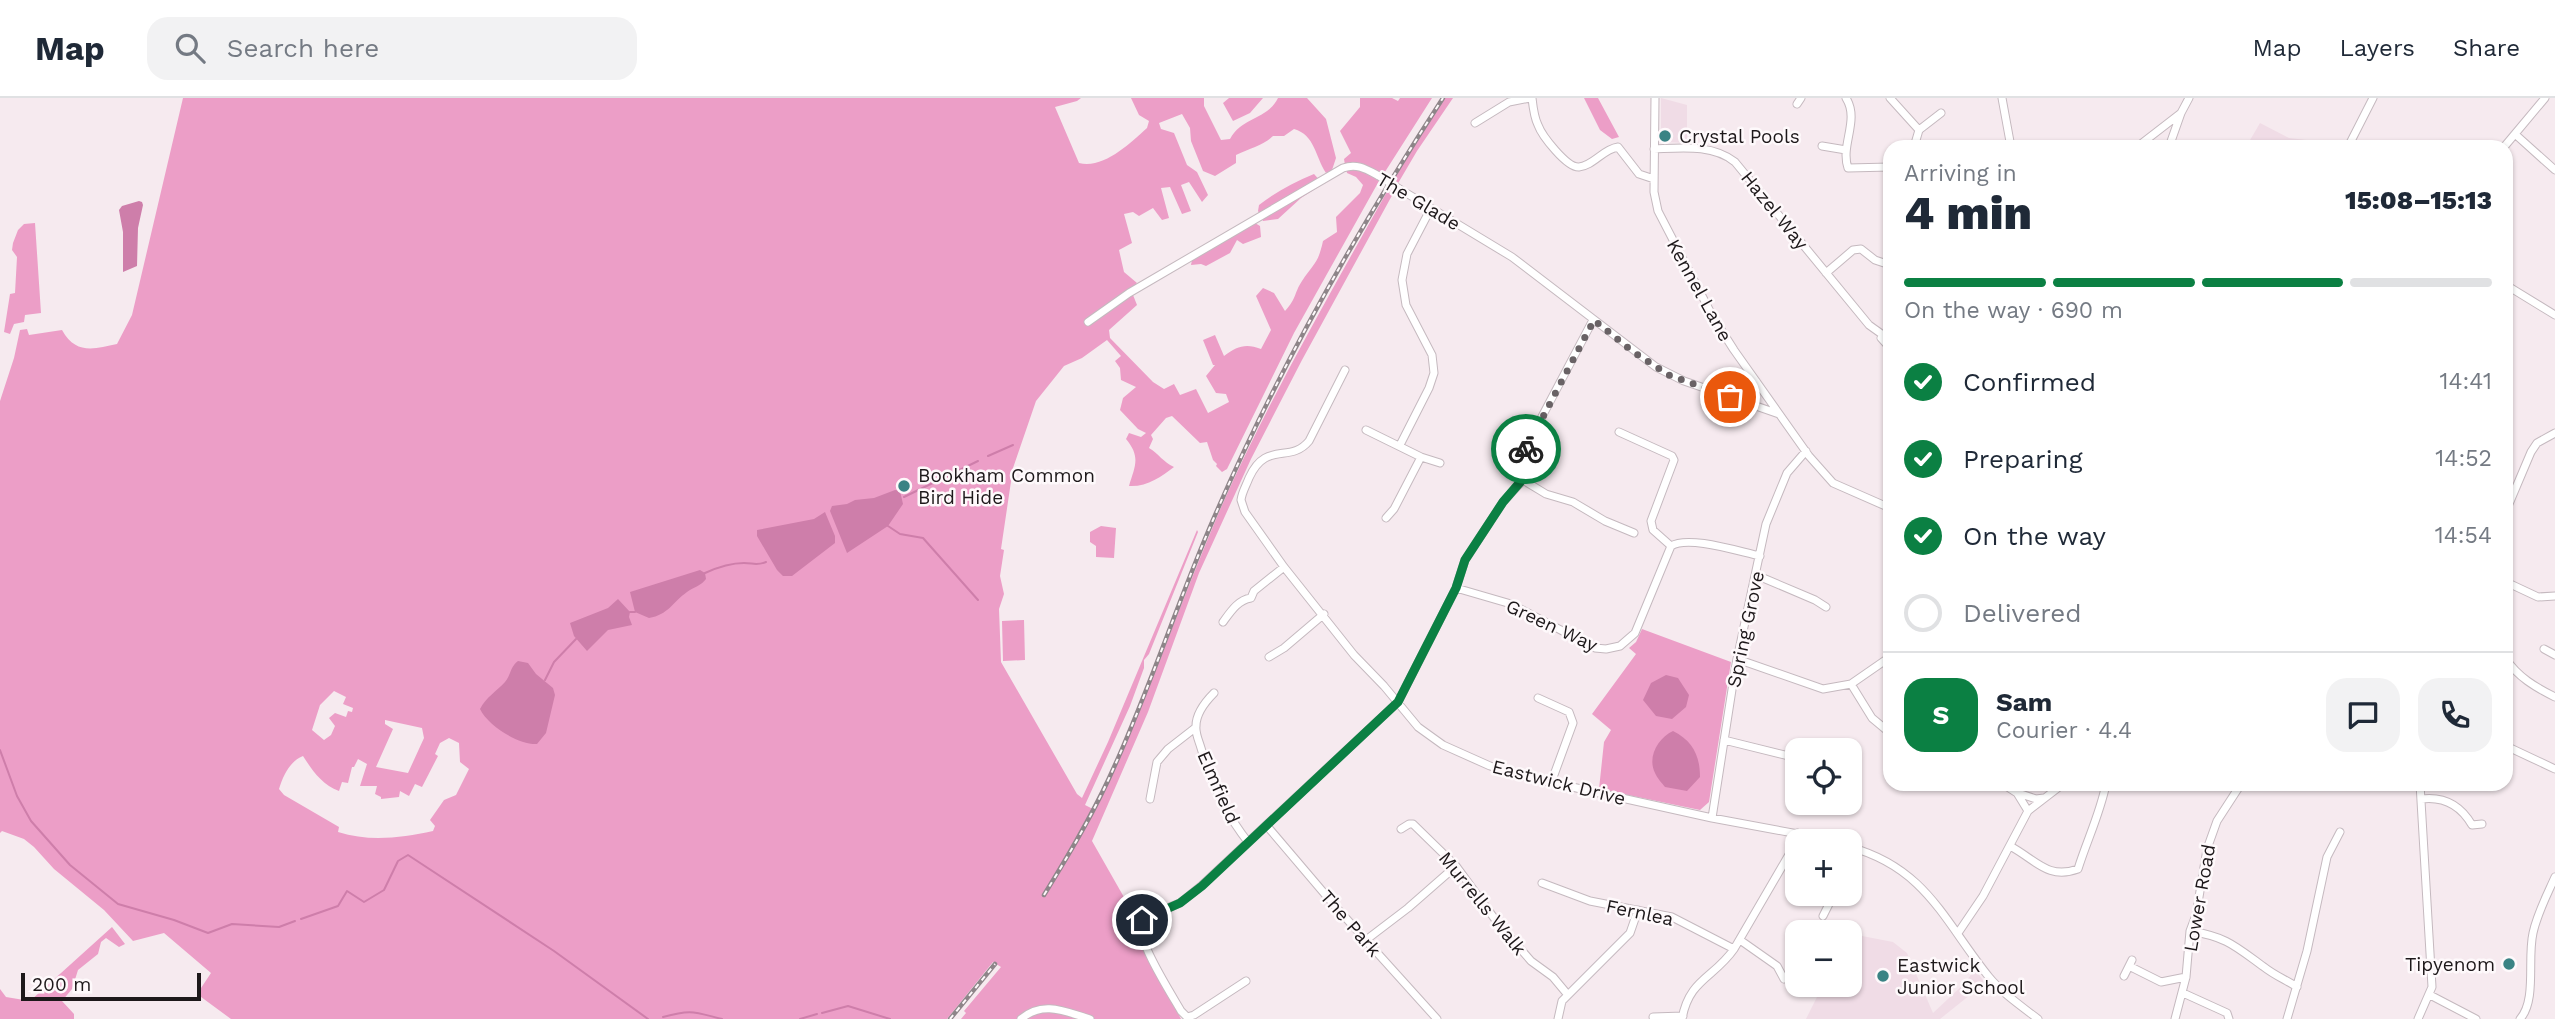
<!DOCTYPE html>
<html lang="en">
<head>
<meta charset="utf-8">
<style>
  body { margin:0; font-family:"Work Sans",sans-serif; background:#f2f2f3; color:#1f2937; height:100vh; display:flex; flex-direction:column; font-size:26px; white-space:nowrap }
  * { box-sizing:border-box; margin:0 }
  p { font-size:23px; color:#747a83 }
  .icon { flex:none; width:38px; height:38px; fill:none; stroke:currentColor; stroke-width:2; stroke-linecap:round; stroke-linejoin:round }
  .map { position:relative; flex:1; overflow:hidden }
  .panel { position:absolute; left:1883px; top:42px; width:630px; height:651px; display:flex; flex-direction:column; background:#fff; border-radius:21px; box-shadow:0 2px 5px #0004 }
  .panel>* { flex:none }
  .buttons { position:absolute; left:1785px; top:640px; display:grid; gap:14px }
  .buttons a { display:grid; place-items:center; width:77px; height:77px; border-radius:14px; background:#fff; box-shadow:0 2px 5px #0004; font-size:35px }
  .scale { position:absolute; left:21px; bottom:18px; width:180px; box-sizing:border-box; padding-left:7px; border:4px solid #1d181a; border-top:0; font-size:19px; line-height:24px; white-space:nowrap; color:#1d181a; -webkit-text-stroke:5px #fef9fb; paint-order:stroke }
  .pin { position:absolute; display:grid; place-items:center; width:60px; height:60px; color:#fff; margin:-30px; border:4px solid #fff; border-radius:50%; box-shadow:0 2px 7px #0007 }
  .courier { position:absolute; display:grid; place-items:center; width:70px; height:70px; margin:-35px; border:5px solid #0b8043; border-radius:50%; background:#fff; color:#222; box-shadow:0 2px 9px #0007 }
  .overview em { font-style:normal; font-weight:800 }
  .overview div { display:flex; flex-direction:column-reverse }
  .overview { display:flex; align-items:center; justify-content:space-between; height:119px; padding:0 21px }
  h1 { font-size:46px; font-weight:800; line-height:52px }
  .bar { display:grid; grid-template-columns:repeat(4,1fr); gap:10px 7px; align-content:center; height:84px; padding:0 21px }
  .bar i { height:9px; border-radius:5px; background:#e0e1e3 }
  .bar .current { background:#0b8043 }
  .bar p { grid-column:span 4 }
  .line { display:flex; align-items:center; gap:18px; padding:0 21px; border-top:2px solid #e0e1e3 }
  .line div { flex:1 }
  .round { display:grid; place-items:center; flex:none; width:74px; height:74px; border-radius:21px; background:#f2f2f3 }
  ol { padding:0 21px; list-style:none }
  li { display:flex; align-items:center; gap:21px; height:77px }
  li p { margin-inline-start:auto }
  li .icon { padding:7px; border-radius:50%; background:#0b8043; color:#fff; stroke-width:4 }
  li:last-child { color:#747a83 }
  li i { width:38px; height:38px; border:4px solid #e0e1e3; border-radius:50% }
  header { display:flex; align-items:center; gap:42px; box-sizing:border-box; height:98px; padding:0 35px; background:#fff; border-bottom:2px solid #e0e1e3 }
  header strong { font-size:33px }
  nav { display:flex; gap:38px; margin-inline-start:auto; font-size:24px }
  .search { width:490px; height:63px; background:#f2f2f3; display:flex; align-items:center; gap:18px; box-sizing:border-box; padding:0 24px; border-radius:21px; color:#747a83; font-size:26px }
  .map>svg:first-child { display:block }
  .built { fill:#f0dce6 }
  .green { fill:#ec9ec7; fill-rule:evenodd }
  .water { fill:#ce7eaa }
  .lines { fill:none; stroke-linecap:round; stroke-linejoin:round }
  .stream { stroke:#ce7eaa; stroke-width:2 }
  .minor-casing { stroke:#c5b9bf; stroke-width:9 }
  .minor { stroke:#fff; stroke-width:7 }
  .rail-casing { stroke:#8e8589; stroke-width:4.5 }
  .rail { stroke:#fef9fb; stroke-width:2; stroke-dasharray:5; stroke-linecap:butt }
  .minor-bridge-casing { stroke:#c5b9bf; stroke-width:9; stroke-linecap:butt }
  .minor-bridge { stroke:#fff; stroke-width:7 }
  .done { stroke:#696265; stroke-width:7; stroke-dasharray:0 12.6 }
  .route { stroke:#0b8043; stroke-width:9 }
  .poi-dot { fill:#3a8384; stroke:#fef9fb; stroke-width:2.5 }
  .labels { text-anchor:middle; stroke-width:5; stroke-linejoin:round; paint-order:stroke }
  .poi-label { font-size:19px; fill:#1d181a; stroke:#fef9fb; text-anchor:start }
  .street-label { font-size:19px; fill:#1d181a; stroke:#fef9fb }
</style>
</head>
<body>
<header>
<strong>Map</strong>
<div class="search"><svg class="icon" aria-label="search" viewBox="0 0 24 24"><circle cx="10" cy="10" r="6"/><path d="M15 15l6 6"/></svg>Search here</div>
<nav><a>Map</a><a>Layers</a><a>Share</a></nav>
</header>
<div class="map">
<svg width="2555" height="921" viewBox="0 0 2555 921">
  <rect width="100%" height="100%" fill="#f6eaef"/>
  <path class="built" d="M1661,0L1687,7V45L1665,44L1661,40Z
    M2260,25L2289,40L2342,46V49H2246Z
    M1857,837L1893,844L1907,855L1933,915L1965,885L1975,871L1985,885L1940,921H1806L1823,887H1850V851Z"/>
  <path class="green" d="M183,0H1081L1077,3L1055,9L1079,65C1104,71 1129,46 1147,30L1149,23L1139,17L1131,0H1204V8L1221,42L1230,41C1243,18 1266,23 1278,0H1307L1326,21L1336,60L1332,72L1326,75C1315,58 1315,37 1294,31L1284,38H1273C1262,48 1250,50 1236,57V65L1215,78L1203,73L1191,43L1190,30L1182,16L1159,25L1161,31L1174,35L1187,67L1197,74L1208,97L1202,104L1189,84L1181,87L1191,113L1182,116L1170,89L1161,90L1169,120L1162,122L1153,110L1139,118L1133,114L1124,116L1132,145L1119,152L1124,174L1137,185L1131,192L1137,207L1109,232L1110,240L1153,284L1164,291L1174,286L1180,297L1196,291L1208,315L1229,304L1226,296L1216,295L1206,278L1215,267H1213L1203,242L1215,237L1224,258C1237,248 1246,245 1261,251L1271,232L1256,198L1263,190L1274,195L1285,213C1297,200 1294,195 1302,183C1314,165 1318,166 1323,143L1337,134L1336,119L1360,95L1363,87L1356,79L1347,75L1346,70L1364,72L1379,83L1294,235L1227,371L1222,374L1216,368L1217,366L1213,362L1207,344L1200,345L1172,318L1166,320L1151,337L1153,341L1149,350C1159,356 1163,364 1174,369C1161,379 1147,389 1129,388C1135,368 1141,359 1126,341L1129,335L1141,339L1146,335L1138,331L1120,312L1123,300L1136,289L1121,282L1120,270L1115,263L1121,258L1107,242L1082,260L1064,268L1036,303L1013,370L1001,451L1004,452L1000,478L1004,496L999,511L1001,564L1077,696L1082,700L1108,644L1197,432L1198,434L1149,556L1144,562V570L1130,608L1085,707L1095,712C1142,615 1177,513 1219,414C1268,302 1330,196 1389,90L1395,92L1302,262L1251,361L1199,475L1148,614L1092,743L1125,801L1135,831L1181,921H961L966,915L964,913L1001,869L993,864L947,921H231L197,896L211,875L164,835L133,843L104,812L54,771L34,749L24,741L2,733L0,735V303L14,260L20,232L27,231L29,237L62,232C76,257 94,251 117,246L132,217ZM334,593L346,599L343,606L353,610L352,614L348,613L346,619L335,615L329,620L335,628L331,637L324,642L312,632L320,607ZM385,622L422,630L424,640L408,675L376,669L393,631L385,626ZM449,640L459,645L460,664L469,671L456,697L444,702L430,722L435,728L433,733C401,740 369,744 338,734L339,729L284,697L279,691C283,678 290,663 303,658C312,672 322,687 339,693L342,684L348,685L352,669H354L358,661L367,666L360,688H377L375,696L381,699V701L399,699L400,693L409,698L415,686L422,689L438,658L435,656L440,645Z
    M1229,0H1263L1250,15L1233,23L1223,5Z
    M1360,0H1392L1398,3L1400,0H1432L1383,77L1361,65L1345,67L1344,61L1351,55L1340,33L1360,9Z
    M1445,0H1453L1417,53L1397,87L1391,84Z
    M1584,0H1598L1619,39L1612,41L1600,32Z
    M1314,76L1323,86L1301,100L1278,121L1263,123L1258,113L1259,107C1276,94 1294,84 1314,76Z
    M35,125L41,215L25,217L24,224L14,226L10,236L4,234L10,196L15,195L17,159L12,152L13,145L18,132L24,126Z
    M1255,125L1260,128L1261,139L1243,146L1237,142L1230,155L1206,168L1201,166L1191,167L1192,162Z
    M1101,428L1116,430L1114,460L1096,459V448L1090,444V434Z
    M1024,522L1025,562L1003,563L1002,523Z
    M1642,531L1731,564L1709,704L1700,712L1599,691L1604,644L1611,632L1592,616L1636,556L1629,550L1636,544Z
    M112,829L125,846L119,849L106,840L101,844L98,856L78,872L72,891L62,903L74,916V921H0V891L6,899L30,903Z"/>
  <path class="water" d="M139,103L142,104L143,107L138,130L137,168L123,174V134L119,112L122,108Z
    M895,392L900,393L903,406L888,428L847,455L830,413L832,408L847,406L855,402L874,400Z
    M825,414L835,438V445L792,478H783L777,472L757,438V432L814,421Z
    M700,472L705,475L706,481C701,488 694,489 687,494C673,504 668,517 649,520L635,514L630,494Z
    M618,501L630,514L629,519L632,527L608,532L587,553L574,538L570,525L608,510Z
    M518,563L528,565L536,576L553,590L555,597L546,635L537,646C519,647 488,628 480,611C486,599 497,593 505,584C511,577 510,569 518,563Z
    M1666,577L1678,580L1689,597L1686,609L1672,621L1656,618L1643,602L1651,585Z
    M1673,633C1693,643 1700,658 1700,679L1687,693L1665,689C1662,685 1657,680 1655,675C1647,659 1658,640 1673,633Z"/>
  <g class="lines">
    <path class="stream" d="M988,358L1013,347
      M904,399L978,363
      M888,428L900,436L923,440L978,502
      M705,475C716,470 731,465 744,465C753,465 757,468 766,464
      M630,514H635
      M545,582L554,564L576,541
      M0,652L17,698L31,723L70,767L118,806L174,822L208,835L232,826L279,829L295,823
      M301,821L338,808L347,793L364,804L384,792L398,763L408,757L554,853L648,921
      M822,915L848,908L890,921
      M663,919C692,911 694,914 722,921
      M800,921L817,916"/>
    <defs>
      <path id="minor" d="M1532,0C1533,9 1534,19 1538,27C1542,38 1567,70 1579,69C1593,68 1603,51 1618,49L1639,76L1654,81
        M1655,0L1654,94L1658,113L1713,219L1734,252L1809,358L1833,385L1890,410
        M1846,0C1860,22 1840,47 1848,70L1890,69
        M1890,0L1919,32L1914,49
        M2002,0L2011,49
        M1797,6L1801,0
        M1475,25L1509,4L1530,0
        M1919,32L1941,15
        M2516,37L2555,72
        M1822,48L1846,52
        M2137,49L2181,15
        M2169,49L2181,15L2189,0
        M2348,49L2373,0
        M2504,49L2545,0
        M1654,51C1681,50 1713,46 1735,64L1869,227L1890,242
        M1398,90L1512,159L1656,269L1684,283L1779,316
        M1826,175L1853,152L1861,151L1875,162L1890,167
        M2506,187L2555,217
        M1088,224L1129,195L1343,70C1357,65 1366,71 1379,78
        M1881,240L1890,250
        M1345,272L1309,343C1290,366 1266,342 1249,380C1246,388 1242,394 1241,402L1245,414L1284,469L1354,557L1384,588L1418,629L1443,647L1490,668L1527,679L1712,720L1809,738L1830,744
        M1744,304L1756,283
        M1366,332L1421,359L1440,365
        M1619,334L1672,358L1674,362L1651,423L1653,432L1671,448
        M1400,347L1429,290L1434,275L1432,257L1406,207L1402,182L1407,156L1431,110
        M1523,382L1527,347L1593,222
        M1523,382L1546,396L1573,404L1605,423L1634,435
        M2506,413L2531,354L2537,345L2555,335
        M1386,420L1394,411L1421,359
        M1671,448C1689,437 1740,454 1760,458
        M1756,477L1815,502L1826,509
        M2506,484L2538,499L2555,498
        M1456,490L1511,506L1595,550L1606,551L1620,548L1635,535L1671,448
        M1223,524C1231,513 1238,502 1251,500L1254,493L1284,469
        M2544,551L2555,557
        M1269,559L1284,550L1324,516
        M1737,561L1823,591L1851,586L1890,559
        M2506,561C2518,579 2535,589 2555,599
        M1851,586L1872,620L1890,635
        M1214,595C1206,603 1196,616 1196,628C1195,635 1199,643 1201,650C1211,685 1226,716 1248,744
        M1538,600L1569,614L1573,625L1551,685
        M1724,642L1797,660
        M2506,648L2555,671
        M2003,686L2017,695L2028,713
        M2018,695L2036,701L2044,700
        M1150,701L1157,664L1168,651L1195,630
        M2421,701C2444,698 2461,708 2472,727L2482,726
        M1712,720L1736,566L1766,426L1787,375L1806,353
        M1267,728L1335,808L1437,921
        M1401,731L1409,726H1413L1456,768L1497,824L1531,863L1553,879L1568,897
        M2010,748C2036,762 2048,782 2078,771C2087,742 2100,716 2106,686
        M1850,749C1926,770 1944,823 1989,879C2002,895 2021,908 2038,921
        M1850,760L1854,750
        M1542,785L1590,803L1672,819L1734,851
        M1823,818L1834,796
        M2190,833C2227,839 2235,848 2264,869C2274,877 2286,882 2297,889
        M1958,835L1983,798L2028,713L2063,686
        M1366,842L1408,810L1456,768
        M1740,842L1777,868L1784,881
        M2129,868L2161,884L2186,879
        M2124,878L2132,862
        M1246,883L1194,917L1187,919L1181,913C1170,894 1138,844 1140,824L1145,819L1180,805L1201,788L1398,604L1456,490L1465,462L1503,404L1523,382
        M2183,895L2227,915L2229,921
        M2430,897L2476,921
        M1653,919L1683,918
        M1021,921C1043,902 1066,914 1090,921
        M1558,921L1562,903L1630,835L1638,812
        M1682,921C1689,881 1714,880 1734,851L1794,748L1797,735
        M2175,921L2186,879L2190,833L2196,817L2207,751L2217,723L2241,686
        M2287,921L2307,853L2327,759L2340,734
        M2418,921L2432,889L2420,686
        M2520,921C2537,902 2527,861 2533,835C2537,816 2547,797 2555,779"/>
    </defs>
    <use href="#minor" class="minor-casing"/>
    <use href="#minor" class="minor"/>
    <defs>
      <path id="rail" d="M1044,797C1070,755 1095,713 1115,667C1151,587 1178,503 1213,422C1276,275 1356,134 1443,0
        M950,921L995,866"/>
    </defs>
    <use href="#rail" class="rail-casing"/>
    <use href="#rail" class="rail"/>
    <defs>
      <path id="minor-bridge" d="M1379,78L1398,90"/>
    </defs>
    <use href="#minor-bridge" class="minor-bridge-casing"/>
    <use href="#minor-bridge" class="minor-bridge"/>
  </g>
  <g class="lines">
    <path class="done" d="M1526,351L1594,222L1632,253L1669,277L1730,299"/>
    <path class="route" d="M1142,822L1180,805L1202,788L1398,604L1456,490L1465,462L1503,404L1522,382L1526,351"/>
  </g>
  <g class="poi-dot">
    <circle cx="1665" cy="38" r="7"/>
    <circle cx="904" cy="388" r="7"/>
    <circle cx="2509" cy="866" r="7"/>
    <circle cx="1883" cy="878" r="7"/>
  </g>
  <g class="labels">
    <g class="poi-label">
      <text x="1679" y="45">Crystal Pools</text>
      <text x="918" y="384">Bookham Common<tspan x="918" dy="22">Bird Hide</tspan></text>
      <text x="2495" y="873" text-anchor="end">Tipyenom</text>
      <text x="1897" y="874">Eastwick<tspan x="1897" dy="22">Junior School</tspan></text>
    </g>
    <g class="street-label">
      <text transform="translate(1419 103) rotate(31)" y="7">The Glade</text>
      <text transform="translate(1775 112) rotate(51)" y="7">Hazel Way</text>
      <text transform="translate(1700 192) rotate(61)" y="7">Kennel Lane</text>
      <text transform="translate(1552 527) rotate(25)" y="7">Green Way</text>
      <text transform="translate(1745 531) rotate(-78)" y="7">Spring Grove</text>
      <text transform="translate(1559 684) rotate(14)" y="7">Eastwick Drive</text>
      <text transform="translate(1219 689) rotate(66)" y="7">Elmfield</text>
      <text transform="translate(2199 800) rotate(-80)" y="7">Lower Road</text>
      <text transform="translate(1483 805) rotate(51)" y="7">Murrells Walk</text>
      <text transform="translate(1640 814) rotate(12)" y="7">Fernlea</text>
      <text transform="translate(1351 825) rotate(49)" y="7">The Park</text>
    </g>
  </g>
</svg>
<div class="buttons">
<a><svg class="icon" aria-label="locate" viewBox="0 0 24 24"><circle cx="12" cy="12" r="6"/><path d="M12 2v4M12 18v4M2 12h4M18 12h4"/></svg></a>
<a>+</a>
<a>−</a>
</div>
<div class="scale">200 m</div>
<div class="pin" style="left:1730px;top:299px;background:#ea580c"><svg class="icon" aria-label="bag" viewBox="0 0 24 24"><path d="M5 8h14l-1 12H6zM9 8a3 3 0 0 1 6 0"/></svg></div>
<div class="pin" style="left:1142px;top:822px;background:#1f2937"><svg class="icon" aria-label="home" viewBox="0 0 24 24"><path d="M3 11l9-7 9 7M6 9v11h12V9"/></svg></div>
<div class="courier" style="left:1526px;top:351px"><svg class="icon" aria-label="bike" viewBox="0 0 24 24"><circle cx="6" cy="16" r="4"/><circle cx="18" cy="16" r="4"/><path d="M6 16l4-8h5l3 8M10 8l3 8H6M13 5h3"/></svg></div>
<section class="panel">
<div class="overview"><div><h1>4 min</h1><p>Arriving in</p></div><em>15:08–15:13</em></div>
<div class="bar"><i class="current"></i><i class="current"></i><i class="current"></i><i></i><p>On the way · 690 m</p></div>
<ol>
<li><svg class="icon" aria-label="check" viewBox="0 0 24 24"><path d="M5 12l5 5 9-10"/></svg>Confirmed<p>14:41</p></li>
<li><svg class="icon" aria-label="check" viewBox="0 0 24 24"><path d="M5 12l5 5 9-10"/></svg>Preparing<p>14:52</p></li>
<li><svg class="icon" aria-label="check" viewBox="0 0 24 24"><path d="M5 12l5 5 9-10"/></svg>On the way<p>14:54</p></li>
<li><i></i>Delivered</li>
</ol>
<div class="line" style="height:126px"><b class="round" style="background:#0b8043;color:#fff">S</b><div><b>Sam</b><p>Courier · 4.4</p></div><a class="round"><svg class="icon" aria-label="chat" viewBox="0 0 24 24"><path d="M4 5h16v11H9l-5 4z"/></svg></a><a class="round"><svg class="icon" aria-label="phone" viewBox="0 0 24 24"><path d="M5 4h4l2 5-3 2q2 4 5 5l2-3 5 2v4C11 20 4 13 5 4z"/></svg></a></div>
</section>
</div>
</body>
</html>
